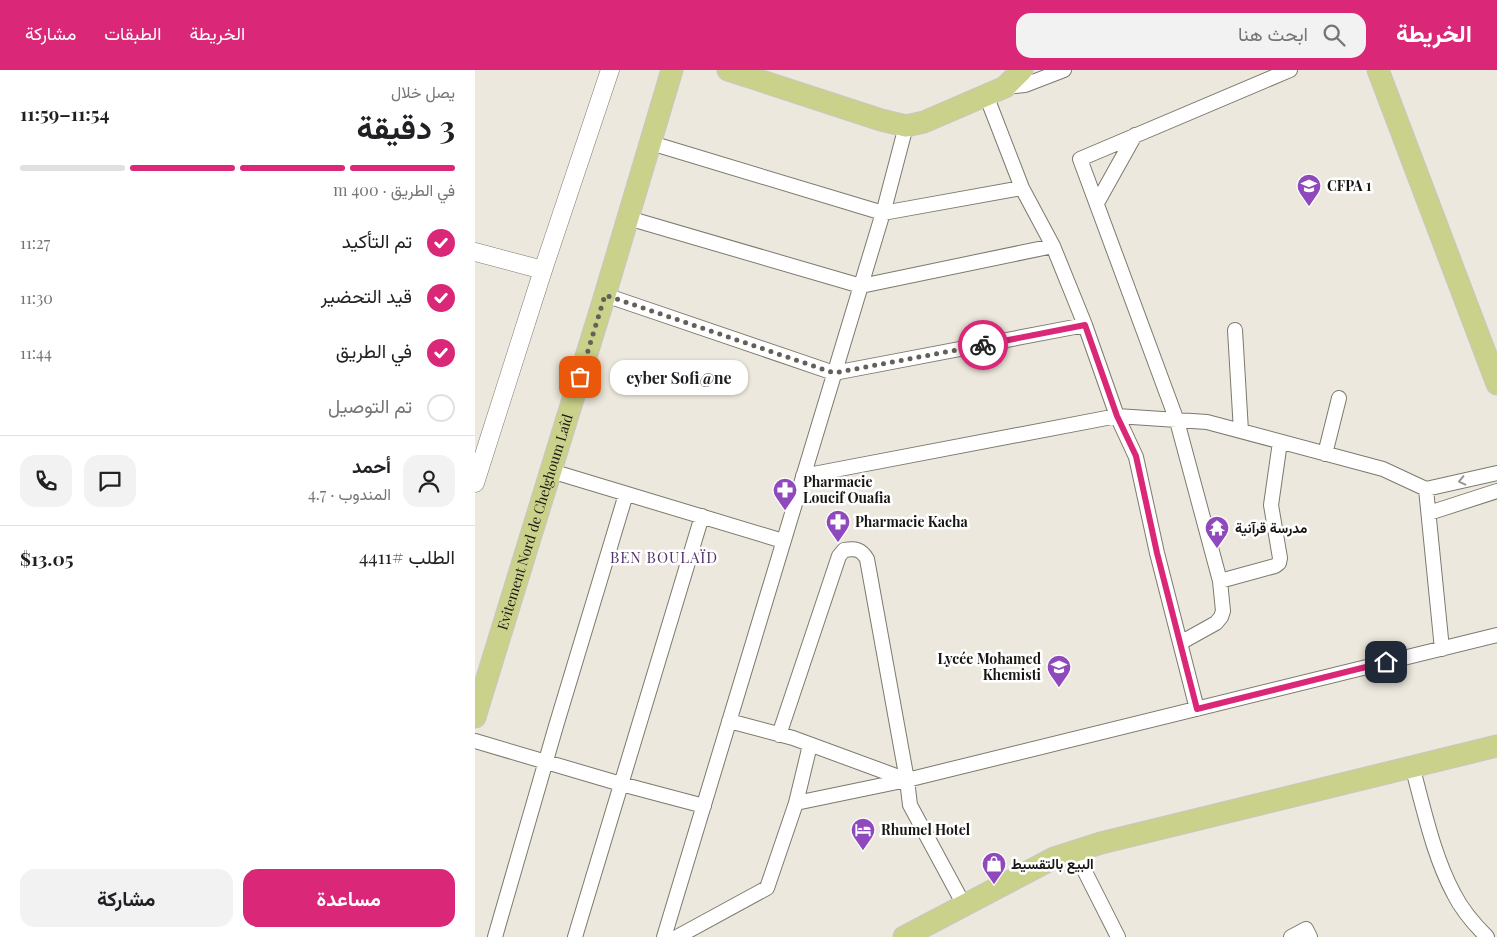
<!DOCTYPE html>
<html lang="ar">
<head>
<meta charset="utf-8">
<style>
  body { margin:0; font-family:"Playfair Display",Vazirmatn,serif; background:#f2f2f2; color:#202124; direction:rtl; height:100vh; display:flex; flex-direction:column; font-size:19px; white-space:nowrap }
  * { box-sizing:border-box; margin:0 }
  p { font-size:16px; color:#757577 }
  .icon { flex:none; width:28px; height:28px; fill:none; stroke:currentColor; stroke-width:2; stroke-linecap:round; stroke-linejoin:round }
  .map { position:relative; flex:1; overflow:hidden; direction:ltr }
  .details { display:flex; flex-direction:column; background:#fff; width:475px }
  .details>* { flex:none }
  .pin { position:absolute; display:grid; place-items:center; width:42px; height:42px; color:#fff; margin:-21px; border-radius:10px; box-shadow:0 2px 8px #0006 }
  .courier { position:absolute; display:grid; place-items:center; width:50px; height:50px; margin:-25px; border:4px solid #db2777; border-radius:50%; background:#fff; color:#222; box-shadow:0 1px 6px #0007 }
  .bubble { position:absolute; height:35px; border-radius:15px; background:#fff; box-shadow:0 1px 4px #0004; font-size:16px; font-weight:700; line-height:35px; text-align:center; direction:rtl }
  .head em { font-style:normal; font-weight:700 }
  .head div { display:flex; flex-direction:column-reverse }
  .head { display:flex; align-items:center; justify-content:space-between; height:85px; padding:0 20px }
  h1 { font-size:32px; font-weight:700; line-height:38px }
  .bar { display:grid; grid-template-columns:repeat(4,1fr); gap:8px 5px; align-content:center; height:60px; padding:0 20px }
  .bar i { height:6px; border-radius:4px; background:#e0e0e0 }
  .bar .on { background:#db2777 }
  .bar p { grid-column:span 4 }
  .line { display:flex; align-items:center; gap:12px; padding:0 20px; border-top:1px solid #e0e0e0 }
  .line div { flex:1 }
  .round { display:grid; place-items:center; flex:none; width:52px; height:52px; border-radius:15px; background:#f2f2f2 }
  ol { padding:0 20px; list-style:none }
  li { display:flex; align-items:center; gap:15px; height:55px }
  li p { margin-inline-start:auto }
  li .icon { padding:5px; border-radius:50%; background:#db2777; color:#fff; stroke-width:4 }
  li:last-child { color:#757577 }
  li i { width:28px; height:28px; border:2px solid #e0e0e0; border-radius:50% }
  .primary-button { display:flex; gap:10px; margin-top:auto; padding:10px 20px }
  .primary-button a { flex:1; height:58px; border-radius:15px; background:#db2777; color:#fff; font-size:20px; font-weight:700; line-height:58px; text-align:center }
  .primary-button a+a { background:#f2f2f2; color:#202124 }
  header { display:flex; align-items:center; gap:30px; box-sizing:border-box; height:70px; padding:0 25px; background:#db2777; color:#fff }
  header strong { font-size:24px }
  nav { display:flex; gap:28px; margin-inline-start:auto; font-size:18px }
  .search { width:350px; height:45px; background:#f2f2f2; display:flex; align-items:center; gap:12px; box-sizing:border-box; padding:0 18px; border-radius:15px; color:#757577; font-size:19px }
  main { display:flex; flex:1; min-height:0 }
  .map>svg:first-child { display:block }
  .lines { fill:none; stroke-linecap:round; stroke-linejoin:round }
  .minor-casing { stroke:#7d796e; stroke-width:16 }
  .tertiary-casing { stroke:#7d796e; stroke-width:19 }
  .primary-casing { stroke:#c8c7c6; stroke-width:23 }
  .minor { stroke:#fff; stroke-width:14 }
  .tertiary { stroke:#fff; stroke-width:18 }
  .primary { stroke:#cad18a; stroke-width:21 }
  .oneway { stroke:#979694 }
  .done { stroke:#636059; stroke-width:5; stroke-dasharray:0 9 }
  .route { stroke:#db2777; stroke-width:6 }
  .labels { text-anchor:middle; stroke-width:5; stroke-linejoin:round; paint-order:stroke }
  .poi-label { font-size:14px; font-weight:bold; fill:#181612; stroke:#fff; text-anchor:start }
  .street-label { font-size:14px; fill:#181612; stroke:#fff }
  .neighbourhood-label { font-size:15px; letter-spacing:1px; fill:#54336c; stroke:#fff }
</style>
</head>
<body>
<header>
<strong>الخريطة</strong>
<div class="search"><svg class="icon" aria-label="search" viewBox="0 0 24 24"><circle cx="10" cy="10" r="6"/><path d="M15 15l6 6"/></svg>ابحث هنا</div>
<nav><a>الخريطة</a><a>الطبقات</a><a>مشاركة</a></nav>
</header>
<main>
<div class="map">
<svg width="1022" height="867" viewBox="0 0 1022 867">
  <rect width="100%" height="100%" fill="#ede8dd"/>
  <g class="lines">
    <defs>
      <path id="minor" d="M530,17L550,15L589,0
        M511,25L547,118L578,176L610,255L642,346L661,387L682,483L722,639
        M176,73L408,143L547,118
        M622,133L660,65
        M153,148L386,216L578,176
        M130,225L359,303L610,255
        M760,260L766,361
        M850,384L864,328
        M76,401L308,471
        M328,406L642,346L732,352L908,399L951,419L1022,403
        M951,419L967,579
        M954,443L1022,421
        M745,511L800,496L804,493L805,488L796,435L805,372
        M705,573L741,553L746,547L748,541L745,511L702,351L605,89L815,0
        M254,651L318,668L432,710L1022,565
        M304,665L364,486L369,480C380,478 386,479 392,489L432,710L435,735L489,835
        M0,671L146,714L229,736
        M335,675L321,733L432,710
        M937,696C949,739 958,785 979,824C987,840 999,854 1012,867
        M600,782L643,867
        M20,867L81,656L151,424
        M100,867L227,446
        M189,867L410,136L431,56
        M202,867L292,818L321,733
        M816,867L831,859L835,867"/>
      <path id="tertiary" d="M0,182L68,200
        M0,413L68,200L135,0"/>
      <g id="primary">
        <path d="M253,0L406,50L431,56L449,52L530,17L547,0"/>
        <path d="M903,0L1022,314"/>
        <path id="s1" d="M0,647L130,225L197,0"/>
        <path d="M429,867L579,788L626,773L1022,676"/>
      </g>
    </defs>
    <use href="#minor" class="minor-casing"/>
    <use href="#tertiary" class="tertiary-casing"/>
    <use href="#primary" class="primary-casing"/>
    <use href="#minor" class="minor"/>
    <use href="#tertiary" class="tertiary"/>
    <use href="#primary" class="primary"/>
  </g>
  <defs><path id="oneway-chevron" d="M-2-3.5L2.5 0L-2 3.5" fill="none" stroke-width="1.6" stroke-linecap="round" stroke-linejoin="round" transform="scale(1.25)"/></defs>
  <use class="oneway" href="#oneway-chevron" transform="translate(987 411) rotate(167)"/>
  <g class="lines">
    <path class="done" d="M105,307L130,225L359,303L508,275"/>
    <path class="route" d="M508,275L610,255L642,346L661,386L682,483L722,639L911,592"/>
  </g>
  <defs>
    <symbol id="university-pin" viewBox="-11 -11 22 30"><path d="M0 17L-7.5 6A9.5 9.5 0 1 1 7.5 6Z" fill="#8f49bc" stroke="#fff"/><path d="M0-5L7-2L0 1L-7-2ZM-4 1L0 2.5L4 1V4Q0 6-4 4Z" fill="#fff"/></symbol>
    <symbol id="pharmacy-pin" viewBox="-11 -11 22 30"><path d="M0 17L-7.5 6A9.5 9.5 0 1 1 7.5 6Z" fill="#8f49bc" stroke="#fff"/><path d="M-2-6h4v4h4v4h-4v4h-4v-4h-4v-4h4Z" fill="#fff"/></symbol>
    <symbol id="temple-pin" viewBox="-11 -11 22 30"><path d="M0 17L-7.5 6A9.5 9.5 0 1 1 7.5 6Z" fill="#8f49bc" stroke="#fff"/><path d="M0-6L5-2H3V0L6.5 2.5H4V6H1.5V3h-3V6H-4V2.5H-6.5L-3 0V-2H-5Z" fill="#fff"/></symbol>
    <symbol id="school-pin" viewBox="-11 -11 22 30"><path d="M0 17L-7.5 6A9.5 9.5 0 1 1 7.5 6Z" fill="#8f49bc" stroke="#fff"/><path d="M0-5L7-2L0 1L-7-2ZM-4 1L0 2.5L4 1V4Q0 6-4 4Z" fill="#fff"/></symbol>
    <symbol id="hotel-pin" viewBox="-11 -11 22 30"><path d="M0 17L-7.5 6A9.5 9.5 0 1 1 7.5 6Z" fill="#8f49bc" stroke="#fff"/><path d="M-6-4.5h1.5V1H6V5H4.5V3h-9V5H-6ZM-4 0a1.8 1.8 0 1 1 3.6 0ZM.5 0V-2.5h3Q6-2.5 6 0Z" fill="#fff"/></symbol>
    <symbol id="shop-pin" viewBox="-11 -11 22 30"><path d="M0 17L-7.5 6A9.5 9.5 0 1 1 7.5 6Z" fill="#8f49bc" stroke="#fff"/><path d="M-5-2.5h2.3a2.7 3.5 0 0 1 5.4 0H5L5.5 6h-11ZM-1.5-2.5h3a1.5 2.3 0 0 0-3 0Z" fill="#fff"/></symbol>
  </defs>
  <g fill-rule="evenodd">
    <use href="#university-pin" x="820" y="102" width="28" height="38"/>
    <use href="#pharmacy-pin" x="296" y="406" width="28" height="38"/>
    <use href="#pharmacy-pin" x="349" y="438" width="28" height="38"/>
    <use href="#temple-pin" x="728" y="444" width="28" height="38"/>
    <use href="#school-pin" x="570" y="583" width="28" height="38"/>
    <use href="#hotel-pin" x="374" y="746" width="28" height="38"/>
    <use href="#shop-pin" x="505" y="780" width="28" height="38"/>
  </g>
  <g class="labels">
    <g class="poi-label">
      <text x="852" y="121">CFPA 1</text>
      <text x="328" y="417">Pharmacie<tspan x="328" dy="16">Loucif Ouafia</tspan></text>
      <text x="380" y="457">Pharmacie Kacha</text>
      <text x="760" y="463">مدرسة قرآنية</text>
      <text x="566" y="594" text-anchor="end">Lycée Mohamed<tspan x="566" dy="16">Khemisti</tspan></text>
      <text x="406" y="765">Rhumel Hotel</text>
      <text x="536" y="799">البيع بالتقسيط</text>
    </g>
    <g class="street-label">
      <text dy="5" stroke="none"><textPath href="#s1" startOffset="204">Evitement Nord de Chelghoum Laîd</textPath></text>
    </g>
    <g class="neighbourhood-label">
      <text x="189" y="493">BEN BOULAÏD</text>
    </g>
  </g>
</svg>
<div class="pin" style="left:105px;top:307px;background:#ea580c"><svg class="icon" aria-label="bag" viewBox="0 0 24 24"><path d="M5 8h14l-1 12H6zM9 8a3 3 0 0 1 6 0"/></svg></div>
<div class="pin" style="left:911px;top:592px;background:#1f2937"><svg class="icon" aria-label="home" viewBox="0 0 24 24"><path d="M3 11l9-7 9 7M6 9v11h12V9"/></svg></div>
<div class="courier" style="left:508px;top:275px"><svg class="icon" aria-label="bike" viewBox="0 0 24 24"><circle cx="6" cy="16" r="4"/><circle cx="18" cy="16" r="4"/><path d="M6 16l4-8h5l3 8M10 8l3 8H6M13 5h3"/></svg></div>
<div class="bubble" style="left:135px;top:290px;width:138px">cyber Sofi@ne</div>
</div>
<section class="details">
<div class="head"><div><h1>3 دقيقة</h1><p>يصل خلال</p></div><em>11:54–11:59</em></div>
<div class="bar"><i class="on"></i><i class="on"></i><i class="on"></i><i></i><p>في الطريق · 400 m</p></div>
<ol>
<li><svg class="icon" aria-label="check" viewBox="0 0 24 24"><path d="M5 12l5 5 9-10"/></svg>تم التأكيد<p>11:27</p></li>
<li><svg class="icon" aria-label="check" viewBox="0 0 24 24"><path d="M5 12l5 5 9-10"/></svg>قيد التحضير<p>11:30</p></li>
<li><svg class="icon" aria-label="check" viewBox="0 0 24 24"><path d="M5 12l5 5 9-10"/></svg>في الطريق<p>11:44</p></li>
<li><i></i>تم التوصيل</li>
</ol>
<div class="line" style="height:90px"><a class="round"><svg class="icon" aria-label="person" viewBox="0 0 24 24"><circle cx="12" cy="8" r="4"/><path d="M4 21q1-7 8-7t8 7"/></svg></a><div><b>أحمد</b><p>المندوب · 4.7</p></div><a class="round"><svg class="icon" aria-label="chat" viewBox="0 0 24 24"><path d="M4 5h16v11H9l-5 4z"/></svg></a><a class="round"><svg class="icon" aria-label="phone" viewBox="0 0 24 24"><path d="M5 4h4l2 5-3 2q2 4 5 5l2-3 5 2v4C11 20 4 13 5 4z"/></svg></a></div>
<div class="line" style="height:65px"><div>الطلب #4411</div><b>$13.05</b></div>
<div class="primary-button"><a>مساعدة</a><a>مشاركة</a></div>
</section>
</main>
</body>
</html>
